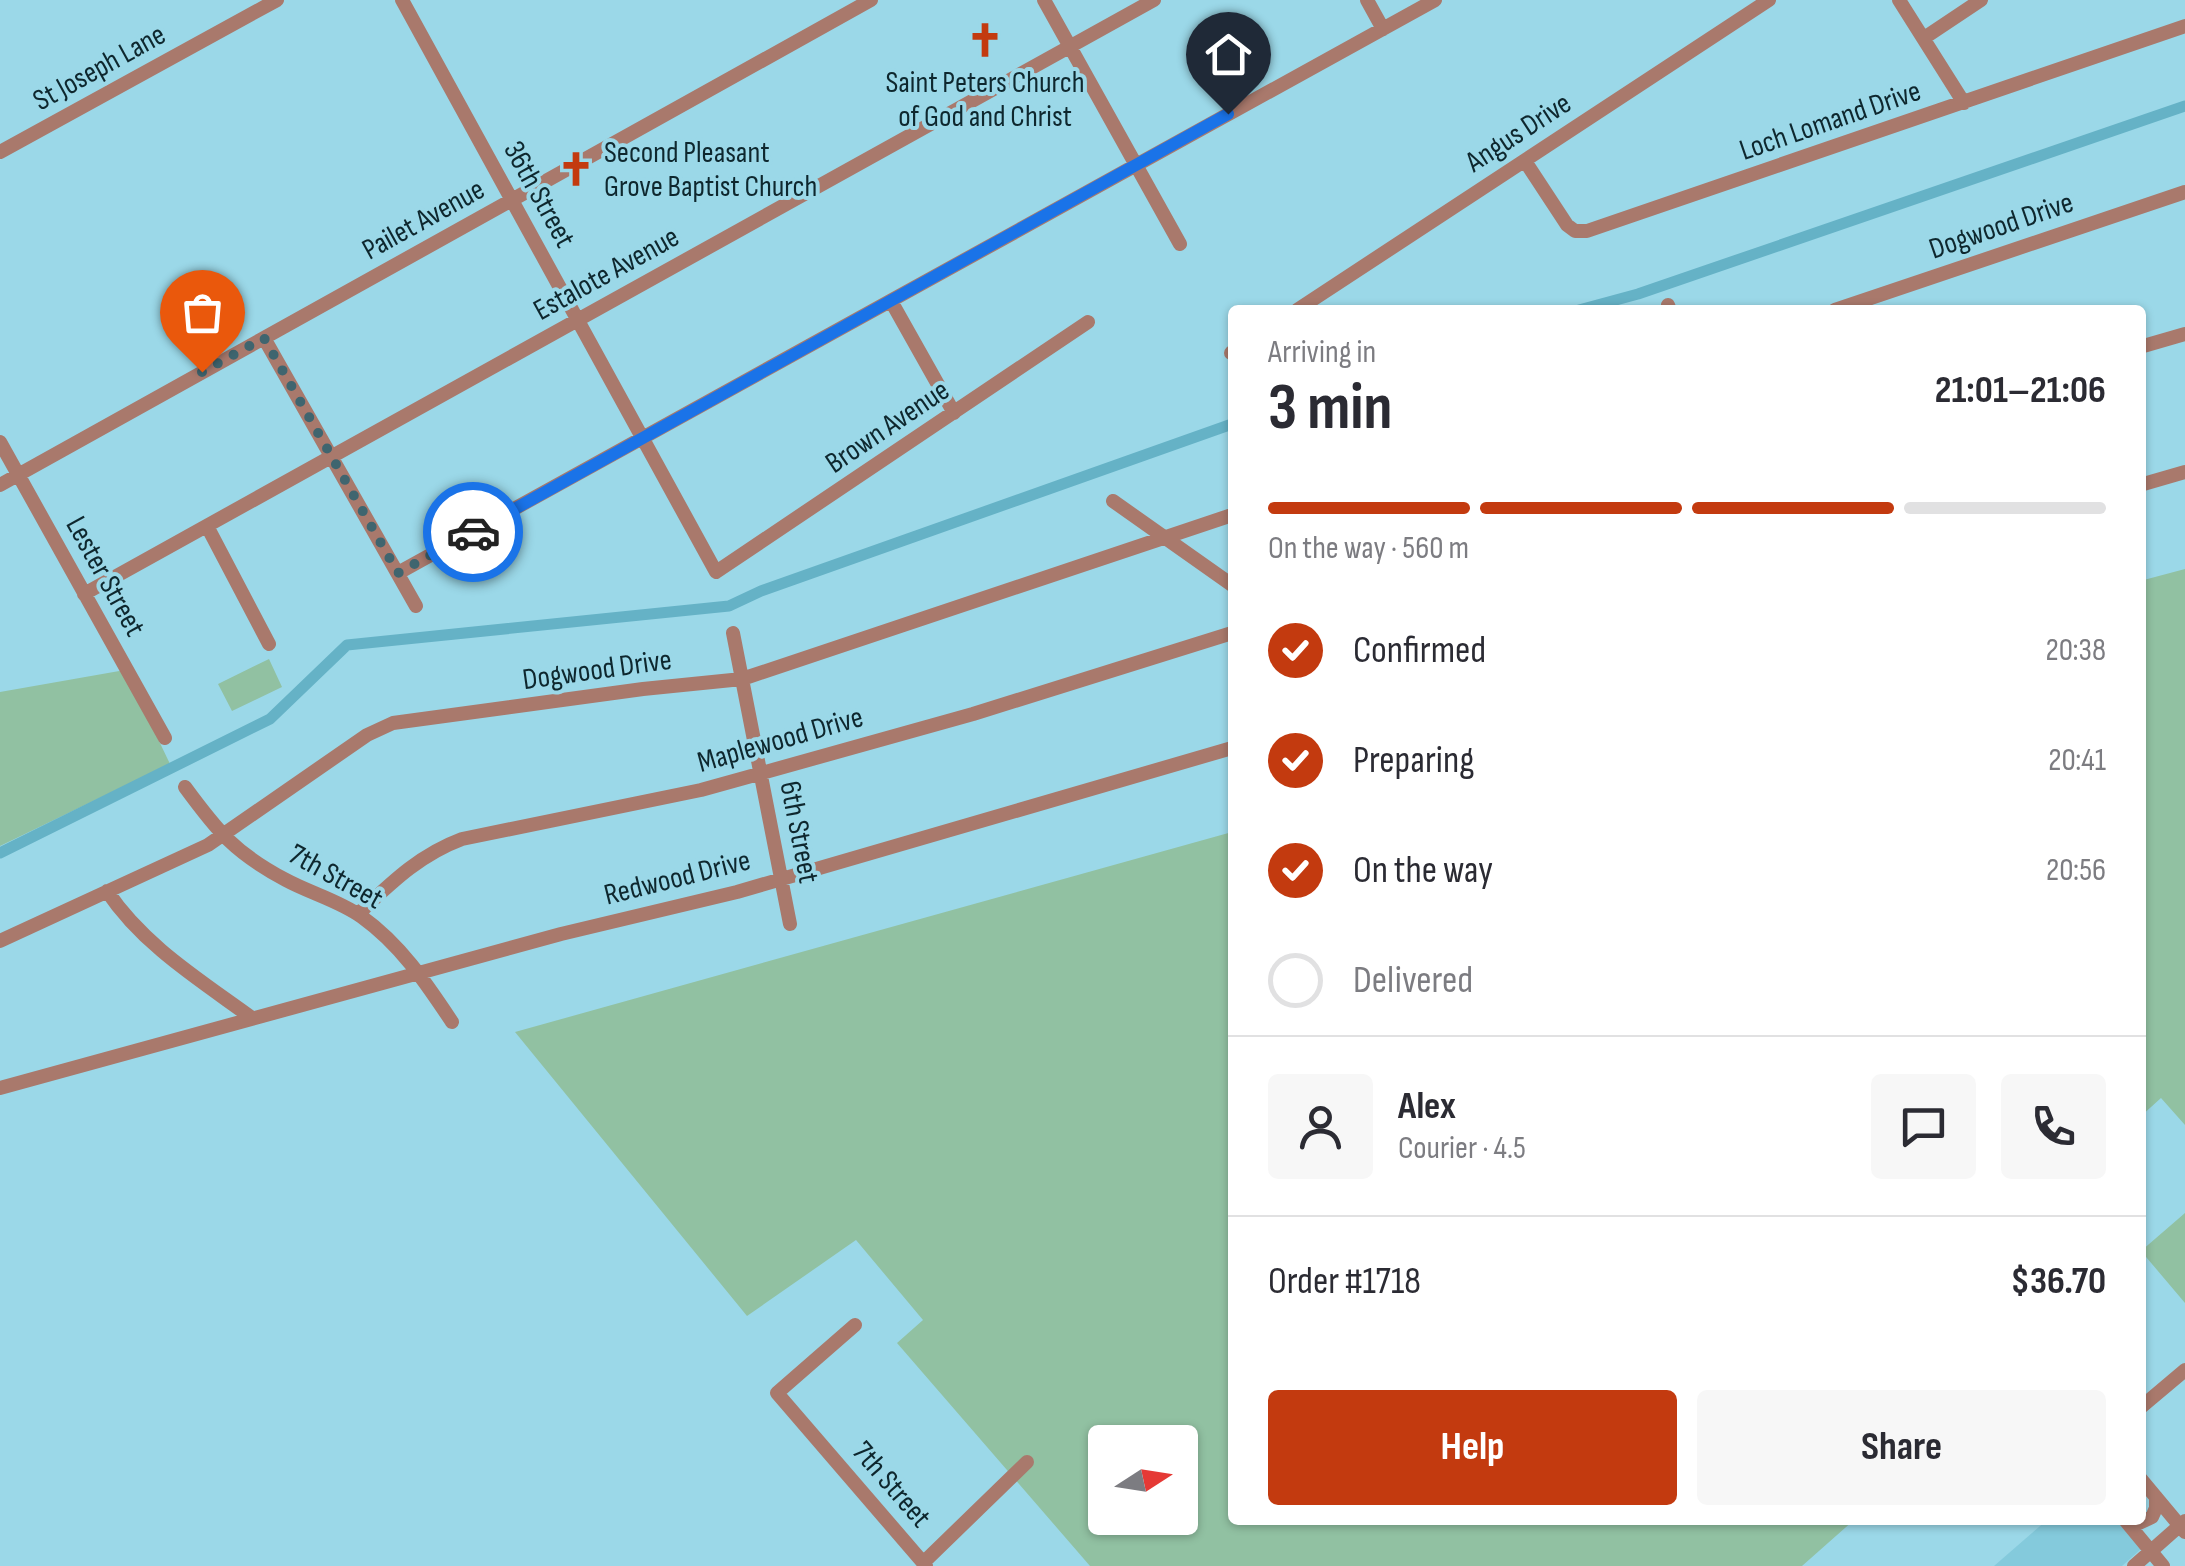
<!DOCTYPE html>
<html lang="en">
<head>
<meta charset="utf-8">
<style>
  body { margin:0; font-family:"Sofia Sans Condensed",sans-serif; background:#f7f7f7; color:#2b2b33; height:100vh; display:flex; flex-direction:column; font-size:38px; white-space:nowrap }
  * { box-sizing:border-box; margin:0 }
  p { font-size:32px; color:#7c7c81 }
  .icon { flex:none; width:55px; height:55px; fill:none; stroke:currentColor; stroke-width:2; stroke-linecap:round; stroke-linejoin:round }
  .map { position:relative; flex:1; overflow:hidden }
  .side { position:absolute; left:1228px; top:305px; width:918px; height:1220px; display:flex; flex-direction:column; background:#fff; border-radius:10px; box-shadow:0 2px 8px #0004 }
  .side>* { flex:none }
  .needle { width:65px; rotate:78deg }
  .controls { position:absolute; left:1088px; top:1425px; display:grid; gap:20px }
  .controls a { display:grid; place-items:center; width:110px; height:110px; border-radius:10px; background:#fff; box-shadow:0 2px 8px #0004; font-size:50px }
  .pin { position:absolute; display:grid; place-items:center; width:85px; height:85px; color:#fff; margin:-102px -42px; border-radius:50% 50% 50% 0; rotate:-45deg; box-shadow:0 0 10px #0007 }
  .pin .icon { rotate:45deg }
  .courier { position:absolute; display:grid; place-items:center; width:100px; height:100px; margin:-50px; border:8px solid #1a73e8; border-radius:50%; background:#fff; color:#222; box-shadow:0 2px 12px #0007 }
  .headline em { font-style:normal; font-weight:700 }
  .headline div { display:flex; flex-direction:column-reverse }
  .headline { display:flex; align-items:center; justify-content:space-between; height:170px; padding:0 40px }
  h1 { font-size:65px; font-weight:700; line-height:75px }
  .bar { display:grid; grid-template-columns:repeat(4,1fr); gap:15px 10px; align-content:center; height:120px; padding:0 40px }
  .bar i { height:12px; border-radius:8px; background:#e1e1e2 }
  .bar .on { background:#c33a0f }
  .bar p { grid-column:span 4 }
  .line { display:flex; align-items:center; gap:25px; padding:0 40px; border-top:2px solid #e1e1e2 }
  .line div { flex:1 }
  .round { display:grid; place-items:center; flex:none; width:105px; height:105px; border-radius:10px; background:#f7f7f7 }
  ol { padding:0 40px; list-style:none }
  li { display:flex; align-items:center; gap:30px; height:110px }
  li p { margin-inline-start:auto }
  li .icon { padding:10px; border-radius:50%; background:#c33a0f; color:#fff; stroke-width:4 }
  li:last-child { color:#7c7c81 }
  li i { width:55px; height:55px; border:5px solid #e1e1e2; border-radius:50% }
  .cta { display:flex; gap:20px; margin-top:auto; padding:20px 40px }
  .cta a { flex:1; height:115px; border-radius:10px; background:#c33a0f; color:#fff; font-size:40px; font-weight:700; line-height:115px; text-align:center }
  .cta a+a { background:#f7f7f7; color:#2b2b33 }
  .map>svg:first-child { display:block }
  .built { fill:#84cadc }
  .green { fill:#91c1a2; fill-rule:evenodd }
  .lines { fill:none; stroke-linecap:round; stroke-linejoin:round }
  .canal { stroke:#65b2c6; stroke-width:11 }
  .minor { stroke:#a9796c; stroke-width:14 }
  .done { stroke:#3f656f; stroke-width:10; stroke-dasharray:0 18 }
  .route { stroke:#1a73e8; stroke-width:12 }
  .labels { text-anchor:middle; stroke-width:8; stroke-linejoin:round; paint-order:stroke }
  .street-label { font-size:30px; fill:#0e272e; stroke:#9bd8e8 }
  .poi-label { font-size:30px; fill:#0e272e; stroke:#9bd8e8 }
</style>
</head>
<body>
<div class="map">
<svg width="2185" height="1566" viewBox="0 0 2185 1566">
  <rect width="100%" height="100%" fill="#9bd8e8"/>
  <path class="built" d="M2047,1520H2116L2141,1549L2122,1566H1994Z"/>
  <path class="green" d="M2185,569V1125L2161,1098L2140,1117V581Z
    M269,659L282,687L232,711L218,684Z
    M125,670L170,764L0,846V692Z
    M1232,832V1520H1854L1802,1566H1090L897,1343L923,1320L856,1240L747,1316L515,1032ZM1105,1442H1180V1518H1105Z
    M2185,1213V1303L2141,1251Z"/>
  <g class="lines">
    <path class="canal" d="M1579,310L1638,294L2185,106
      M0,853L270,719L347,645L729,606L761,591L1232,424"/>
    <path class="minor" d="M402,0L716,572L1088,322
      M1044,0L1180,244
      M1367,0L1383,29
      M1899,0L1964,103
      M1924,38L1981,0
      M0,152L277,0
      M1525,161L1567,225L1575,231H1587L2185,26
      M891,301L954,413
      M1668,305L1670,310
      M1297,310L1769,0
      M1835,310L2185,192
      M264,338L416,606
      M2140,347L2185,334
      M1231,353L1232,352
      M0,442L165,738
      M0,485L871,0
      M2140,485L2185,472
      M1113,501L1232,585
      M207,526L269,644
      M398,573L1435,0
      M84,594L1154,0
      M733,633L790,924
      M185,787C218,832 235,853 286,880C310,893 340,901 362,917C401,945 426,983 452,1022
      M107,891C143,945 200,980 252,1018
      M358,914C391,883 419,855 462,839L701,790L973,714L1232,633
      M0,941L208,845L367,735L393,723L643,689L742,679L1232,515
      M0,1088L561,934L737,892L1232,748
      M855,1325L777,1393L926,1566
      M2140,1408L2185,1370
      M2140,1478L2185,1532
      M2125,1520L2163,1566
      M2127,1522L2137,1524L2152,1517L2156,1508V1497
      M923,1563L1027,1462
      M2134,1566L2185,1521"/>
  </g>
  <g class="lines">
    <path class="done" d="M202,372L264,338L398,573L473,532"/>
    <path class="route" d="M473,532L1228,114"/>
  </g>
  <defs>
    <symbol id="church-bare" viewBox="-9 -9 18 18"><path d="M-1.2-6h2.4v3.5h3.3v2.4h-3.3V6h-2.4V-.1h-3.3v-2.4h3.3Z" fill="#c33a0f" stroke="#9bd8e8" stroke-width="2.5" paint-order="stroke"/></symbol>
  </defs>
  <g fill-rule="evenodd">
    <use href="#church-bare" x="960" y="15" width="50" height="50"/>
    <use href="#church-bare" x="551" y="144" width="50" height="50"/>
  </g>
  <g class="labels">
    <g class="street-label">
      <text transform="translate(99 67) rotate(-29)" y="10">St Joseph Lane</text>
      <text transform="translate(1830 120) rotate(-19)" y="10">Loch Lomand Drive</text>
      <text transform="translate(1518 132) rotate(-33)" y="10">Angus Drive</text>
      <text transform="translate(540 194) rotate(61)" y="10">36th Street</text>
      <text transform="translate(423 219) rotate(-29)" y="10">Pailet Avenue</text>
      <text transform="translate(2001 225) rotate(-19)" y="10">Dogwood Drive</text>
      <text transform="translate(606 273) rotate(-29)" y="10">Estalote Avenue</text>
      <text transform="translate(887 426) rotate(-34)" y="10">Brown Avenue</text>
      <text transform="translate(106 576) rotate(61)" y="10">Lester Street</text>
      <text transform="translate(597 669) rotate(-8)" y="10">Dogwood Drive</text>
      <text transform="translate(780 739) rotate(-16)" y="10">Maplewood Drive</text>
      <text transform="translate(800 832) rotate(79)" y="10">6th Street</text>
      <text transform="translate(336 876) rotate(29)" y="10">7th Street</text>
      <text transform="translate(677 877) rotate(-14)" y="10">Redwood Drive</text>
      <text transform="translate(892 1484) rotate(49)" y="10">7th Street</text>
    </g>
    <g class="poi-label">
      <text x="985" y="92">Saint Peters Church<tspan x="985" dy="34">of God and Christ</tspan></text>
      <text x="604" y="162" text-anchor="start">Second Pleasant<tspan x="604" dy="34">Grove Baptist Church</tspan></text>
    </g>
  </g>
</svg>
<div class="controls">
<a><svg class="needle" viewBox="-14 -14 28 28"><path d="M0-13l5 13h-10z" fill="#e53935"/><path d="M0 13l5-13h-10z" fill="#7c7c81"/></svg></a>
</div>
<div class="pin" style="left:202px;top:372px;background:#ea580c"><svg class="icon" aria-label="bag" viewBox="0 0 24 24"><path d="M5 8h14l-1 12H6zM9 8a3 3 0 0 1 6 0"/></svg></div>
<div class="pin" style="left:1228px;top:114px;background:#1f2937"><svg class="icon" aria-label="home" viewBox="0 0 24 24"><path d="M3 11l9-7 9 7M6 9v11h12V9"/></svg></div>
<div class="courier" style="left:473px;top:532px"><svg class="icon" aria-label="car" viewBox="0 0 24 24"><path d="M5 17H2v-5l4-1 3-4h7l3 4 3 1v5h-3M9 17h6M6 11h13"/><circle cx="7" cy="17" r="2"/><circle cx="17" cy="17" r="2"/></svg></div>
<section class="side">
<div class="headline"><div><h1>3 min</h1><p>Arriving in</p></div><em>21:01–21:06</em></div>
<div class="bar"><i class="on"></i><i class="on"></i><i class="on"></i><i></i><p>On the way · 560 m</p></div>
<ol>
<li><svg class="icon" aria-label="check" viewBox="0 0 24 24"><path d="M5 12l5 5 9-10"/></svg>Confirmed<p>20:38</p></li>
<li><svg class="icon" aria-label="check" viewBox="0 0 24 24"><path d="M5 12l5 5 9-10"/></svg>Preparing<p>20:41</p></li>
<li><svg class="icon" aria-label="check" viewBox="0 0 24 24"><path d="M5 12l5 5 9-10"/></svg>On the way<p>20:56</p></li>
<li><i></i>Delivered</li>
</ol>
<div class="line" style="height:180px"><a class="round"><svg class="icon" aria-label="person" viewBox="0 0 24 24"><circle cx="12" cy="8" r="4"/><path d="M4 21q1-7 8-7t8 7"/></svg></a><div><b>Alex</b><p>Courier · 4.5</p></div><a class="round"><svg class="icon" aria-label="chat" viewBox="0 0 24 24"><path d="M4 5h16v11H9l-5 4z"/></svg></a><a class="round"><svg class="icon" aria-label="phone" viewBox="0 0 24 24"><path d="M5 4h4l2 5-3 2q2 4 5 5l2-3 5 2v4C11 20 4 13 5 4z"/></svg></a></div>
<div class="line" style="height:130px"><div>Order #1718</div><b>$36.70</b></div>
<div class="cta"><a>Help</a><a>Share</a></div>
</section>
</div>
</body>
</html>
